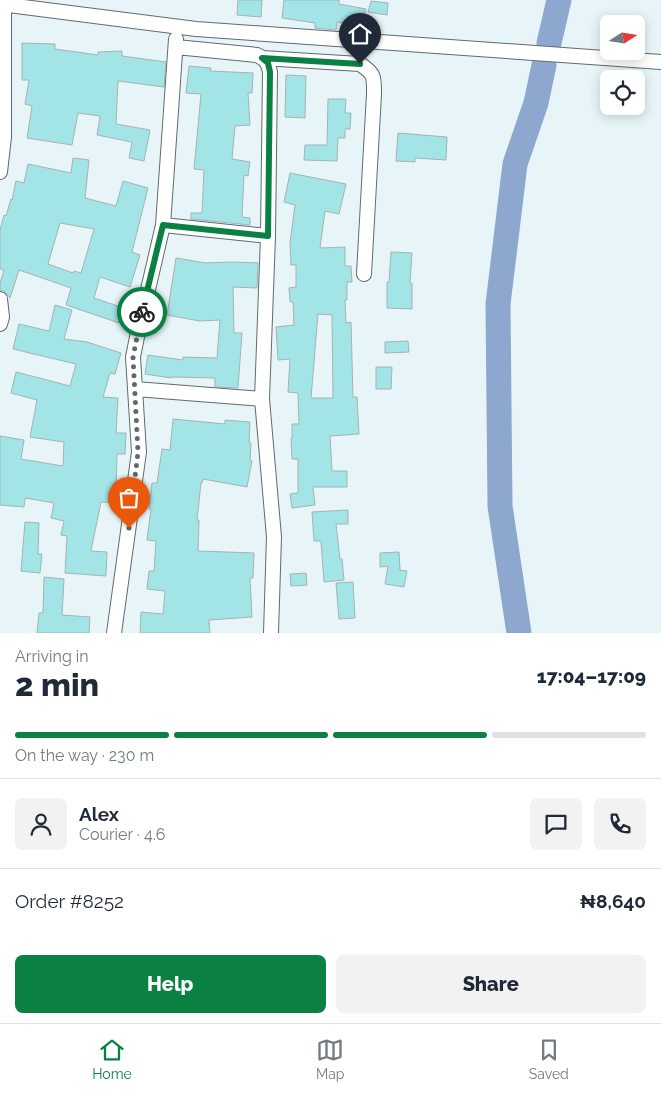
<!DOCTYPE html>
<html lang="en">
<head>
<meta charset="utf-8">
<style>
  body { margin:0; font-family:Raleway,sans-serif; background:#f2f2f3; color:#1f2937; height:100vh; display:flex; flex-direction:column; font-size:19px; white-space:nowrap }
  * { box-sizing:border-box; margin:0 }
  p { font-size:16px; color:#747a83 }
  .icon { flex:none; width:28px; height:28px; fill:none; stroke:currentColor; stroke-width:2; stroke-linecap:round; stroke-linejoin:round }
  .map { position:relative; height:633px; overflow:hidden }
  .sheet { display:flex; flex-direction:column; background:#fff; flex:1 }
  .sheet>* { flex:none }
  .needle { width:32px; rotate:78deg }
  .buttons { position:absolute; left:600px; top:15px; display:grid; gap:10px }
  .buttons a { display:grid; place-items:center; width:45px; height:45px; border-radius:8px; background:#fff; box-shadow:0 2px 12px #0003; font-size:25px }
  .pin { position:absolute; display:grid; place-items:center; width:42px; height:42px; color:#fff; margin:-51px -21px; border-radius:50% 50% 50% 0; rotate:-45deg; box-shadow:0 0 5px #0007 }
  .pin .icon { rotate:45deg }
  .courier { position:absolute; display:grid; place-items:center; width:50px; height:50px; margin:-25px; border:4px solid #0b8043; border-radius:50%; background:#fff; color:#222; box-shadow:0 1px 6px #0007 }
  .summary em { font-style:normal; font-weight:800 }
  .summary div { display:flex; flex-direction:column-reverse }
  .summary { display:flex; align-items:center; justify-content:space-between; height:85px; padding:0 15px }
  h1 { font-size:32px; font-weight:800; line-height:38px }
  .bar { display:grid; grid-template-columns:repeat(4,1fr); gap:8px 5px; align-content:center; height:60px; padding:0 15px }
  .bar i { height:6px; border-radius:4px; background:#e0e1e3 }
  .bar .on { background:#0b8043 }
  .bar p { grid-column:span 4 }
  .line { display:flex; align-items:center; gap:12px; padding:0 15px; border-top:1px solid #e0e1e3 }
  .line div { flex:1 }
  .round { display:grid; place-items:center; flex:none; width:52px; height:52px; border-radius:8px; background:#f2f2f3 }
  .action { display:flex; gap:10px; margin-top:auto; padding:10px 15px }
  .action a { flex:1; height:58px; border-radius:8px; background:#0b8043; color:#fff; font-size:20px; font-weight:800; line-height:58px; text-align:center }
  .action a+a { background:#f2f2f3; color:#1f2937 }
  .menu { display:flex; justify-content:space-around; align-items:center; height:70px; border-top:1px solid #e0e1e3; background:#fff; font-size:14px; color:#747a83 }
  .menu a { display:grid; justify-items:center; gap:2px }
  .menu .on { color:#0b8043 }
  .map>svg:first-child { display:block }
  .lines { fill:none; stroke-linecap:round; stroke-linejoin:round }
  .river { stroke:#8da7cf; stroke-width:25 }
  .building { fill:#a3e5e7; stroke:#a4b3b3; fill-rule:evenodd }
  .minor-casing { stroke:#5f6b6f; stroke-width:16 }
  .minor { stroke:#fff; stroke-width:14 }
  .done { stroke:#60696b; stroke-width:5; stroke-dasharray:0 9 }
  .route { stroke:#0b8043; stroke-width:6 }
</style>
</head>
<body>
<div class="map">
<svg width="661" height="633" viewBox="0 0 661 633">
  <rect width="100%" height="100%" fill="#e7f5f9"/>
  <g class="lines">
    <path class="river" d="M549,43L559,0
      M519,633L500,506L498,304L515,164L536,103L544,65"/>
  </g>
  <path class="building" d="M238,0H262L261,17L237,15Z
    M284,0H339V4L366,9L361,27L337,22L336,30L315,28V23L282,18Z
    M371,1L388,3L387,15L368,12Z
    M22,43L55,44V49L98,55V52L122,51V56L166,62L164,87L118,81L116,124L150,130L144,161L129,158L132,142L97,135L100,116L78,113L72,145L27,138L32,106L25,104L29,80H22Z
    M189,66L211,68L210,71L253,73L252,93H248L250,125L235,126L232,159L250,162L248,176L244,175L242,217L250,218V225L191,219V213H202L204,170L194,169L201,94L186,93Z
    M286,75L306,76L305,118L285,117Z
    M328,99H346L345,113H351L350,129H345V138H338L337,161L304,160L305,145H327Z
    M398,133L447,137L446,160L415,158V162L396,161Z
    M73,158L89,160L85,198L116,206L123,181L148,188L132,252L140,255L130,287L100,277L94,298L124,308L119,323L66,305L71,288L19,270L10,298L4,291L0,290V283L4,270L0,269V230L4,215L6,216L11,199L12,200L16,181L24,183L28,164L71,173ZM60,223L94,229L81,273L74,271L73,273L48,264Z
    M290,173L346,184L339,214L325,211L320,248L345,247V266H351L352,282H347V300H345L346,323L351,322L353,397H357L359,434L330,436L332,471H347V487H313L315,505L292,508L290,494L298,493V459H292L291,438H292V424H299L298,393L288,392L290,359L278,360L276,327L294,325L293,302H290L289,288L296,287V265H291L290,243L295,205L284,202ZM318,314L332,315L333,398H311Z
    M391,252L412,253L410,283H412V309L387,308V282H389Z
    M176,258L206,263L232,262L258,263L257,288L233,287L234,333H242L238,388L215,387V378L171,377V378L145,374L148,355L183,360V357L217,358L220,320L200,321L167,315Z
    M55,305L72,310L64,339L87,342L121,353L115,374L110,373L103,397L118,398L116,433H126L125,454H117L116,491L122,492V503L101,502L91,551L107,552L106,576L65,573L67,536L61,535L64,521L51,518L54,503L25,498L24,507L0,505V436L24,440L21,459L63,466L64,442L30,437L37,400L11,393L16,372L70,386L76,364L13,349L19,324L49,331Z
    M408,341L409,352L385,353V342Z
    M376,367H392L391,389H376Z
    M173,419L225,424V420L250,422L249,442L251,443L250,460L252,461L247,487L203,479L202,483H201L197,520H199L198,551L254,553L253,578H250L252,617L209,620L210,633H140L141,612L163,614L165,591L147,589L149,571H154L156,541L147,540L151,509H149L152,483H157L162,449L170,450Z
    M348,510V524H336L340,559H342L344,580L324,582L321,541H314L312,512Z
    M25,522L39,523L38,554H42L40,573L21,571Z
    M399,552L400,570L407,571L404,587L385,584L388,566L380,567V553Z
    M306,573L307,585L291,586L290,574Z
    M44,577L64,579L62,615L90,617L89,633H37L39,613H43Z
    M353,582L355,618L339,619L336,583Z"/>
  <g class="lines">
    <defs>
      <path id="minor" d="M0,4L196,29L661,62
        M176,47L257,55C266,59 268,63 270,72L268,236L262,399L274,537L271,633
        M262,58L360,64C375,74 374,77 374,94L364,274
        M0,172L4,137V5
        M163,225L268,236
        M0,299L2,317L0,324
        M135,389L262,399
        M114,633L139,452L133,357L137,337L163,225L176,39"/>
    </defs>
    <use href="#minor" class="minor-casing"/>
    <use href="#minor" class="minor"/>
  </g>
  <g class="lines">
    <path class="done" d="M129,528L138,452L133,357L142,312"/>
    <path class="route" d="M142,312L163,225L268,236L270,72L268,63L262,58L360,64"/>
  </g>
</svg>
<div class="buttons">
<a><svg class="needle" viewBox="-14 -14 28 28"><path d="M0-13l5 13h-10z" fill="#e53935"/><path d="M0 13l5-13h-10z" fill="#747a83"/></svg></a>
<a><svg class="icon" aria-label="locate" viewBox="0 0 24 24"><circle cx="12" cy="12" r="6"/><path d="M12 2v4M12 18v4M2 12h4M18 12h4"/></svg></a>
</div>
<div class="pin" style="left:129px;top:528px;background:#ea580c"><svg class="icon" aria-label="bag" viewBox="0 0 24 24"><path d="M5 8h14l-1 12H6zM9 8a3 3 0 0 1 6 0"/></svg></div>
<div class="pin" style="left:360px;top:64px;background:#1f2937"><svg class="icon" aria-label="home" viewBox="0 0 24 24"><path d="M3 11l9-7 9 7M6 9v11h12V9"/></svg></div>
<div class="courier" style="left:142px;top:312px"><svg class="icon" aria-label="bike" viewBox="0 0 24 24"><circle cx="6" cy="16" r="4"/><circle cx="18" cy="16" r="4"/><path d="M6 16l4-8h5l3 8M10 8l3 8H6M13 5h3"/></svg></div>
</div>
<section class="sheet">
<div class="summary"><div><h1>2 min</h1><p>Arriving in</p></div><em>17:04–17:09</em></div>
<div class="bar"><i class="on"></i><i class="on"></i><i class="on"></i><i></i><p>On the way · 230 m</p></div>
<div class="line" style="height:90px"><a class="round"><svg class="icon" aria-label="person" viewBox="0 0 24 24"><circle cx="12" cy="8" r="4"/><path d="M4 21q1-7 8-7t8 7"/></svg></a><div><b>Alex</b><p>Courier · 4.6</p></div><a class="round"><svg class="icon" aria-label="chat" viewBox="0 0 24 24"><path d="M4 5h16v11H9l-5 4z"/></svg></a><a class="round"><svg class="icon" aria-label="phone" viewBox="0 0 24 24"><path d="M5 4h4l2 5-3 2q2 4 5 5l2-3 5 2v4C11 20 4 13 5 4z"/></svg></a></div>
<div class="line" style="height:65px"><div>Order #8252</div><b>₦8,640</b></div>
<div class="action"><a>Help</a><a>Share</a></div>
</section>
<nav class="menu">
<a class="on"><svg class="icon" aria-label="home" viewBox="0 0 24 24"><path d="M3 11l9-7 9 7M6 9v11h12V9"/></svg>Home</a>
<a><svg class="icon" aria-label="map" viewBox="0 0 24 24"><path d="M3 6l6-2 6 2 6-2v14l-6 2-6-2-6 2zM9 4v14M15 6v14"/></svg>Map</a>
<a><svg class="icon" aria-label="saved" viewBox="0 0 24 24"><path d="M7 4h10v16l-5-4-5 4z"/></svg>Saved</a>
</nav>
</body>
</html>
